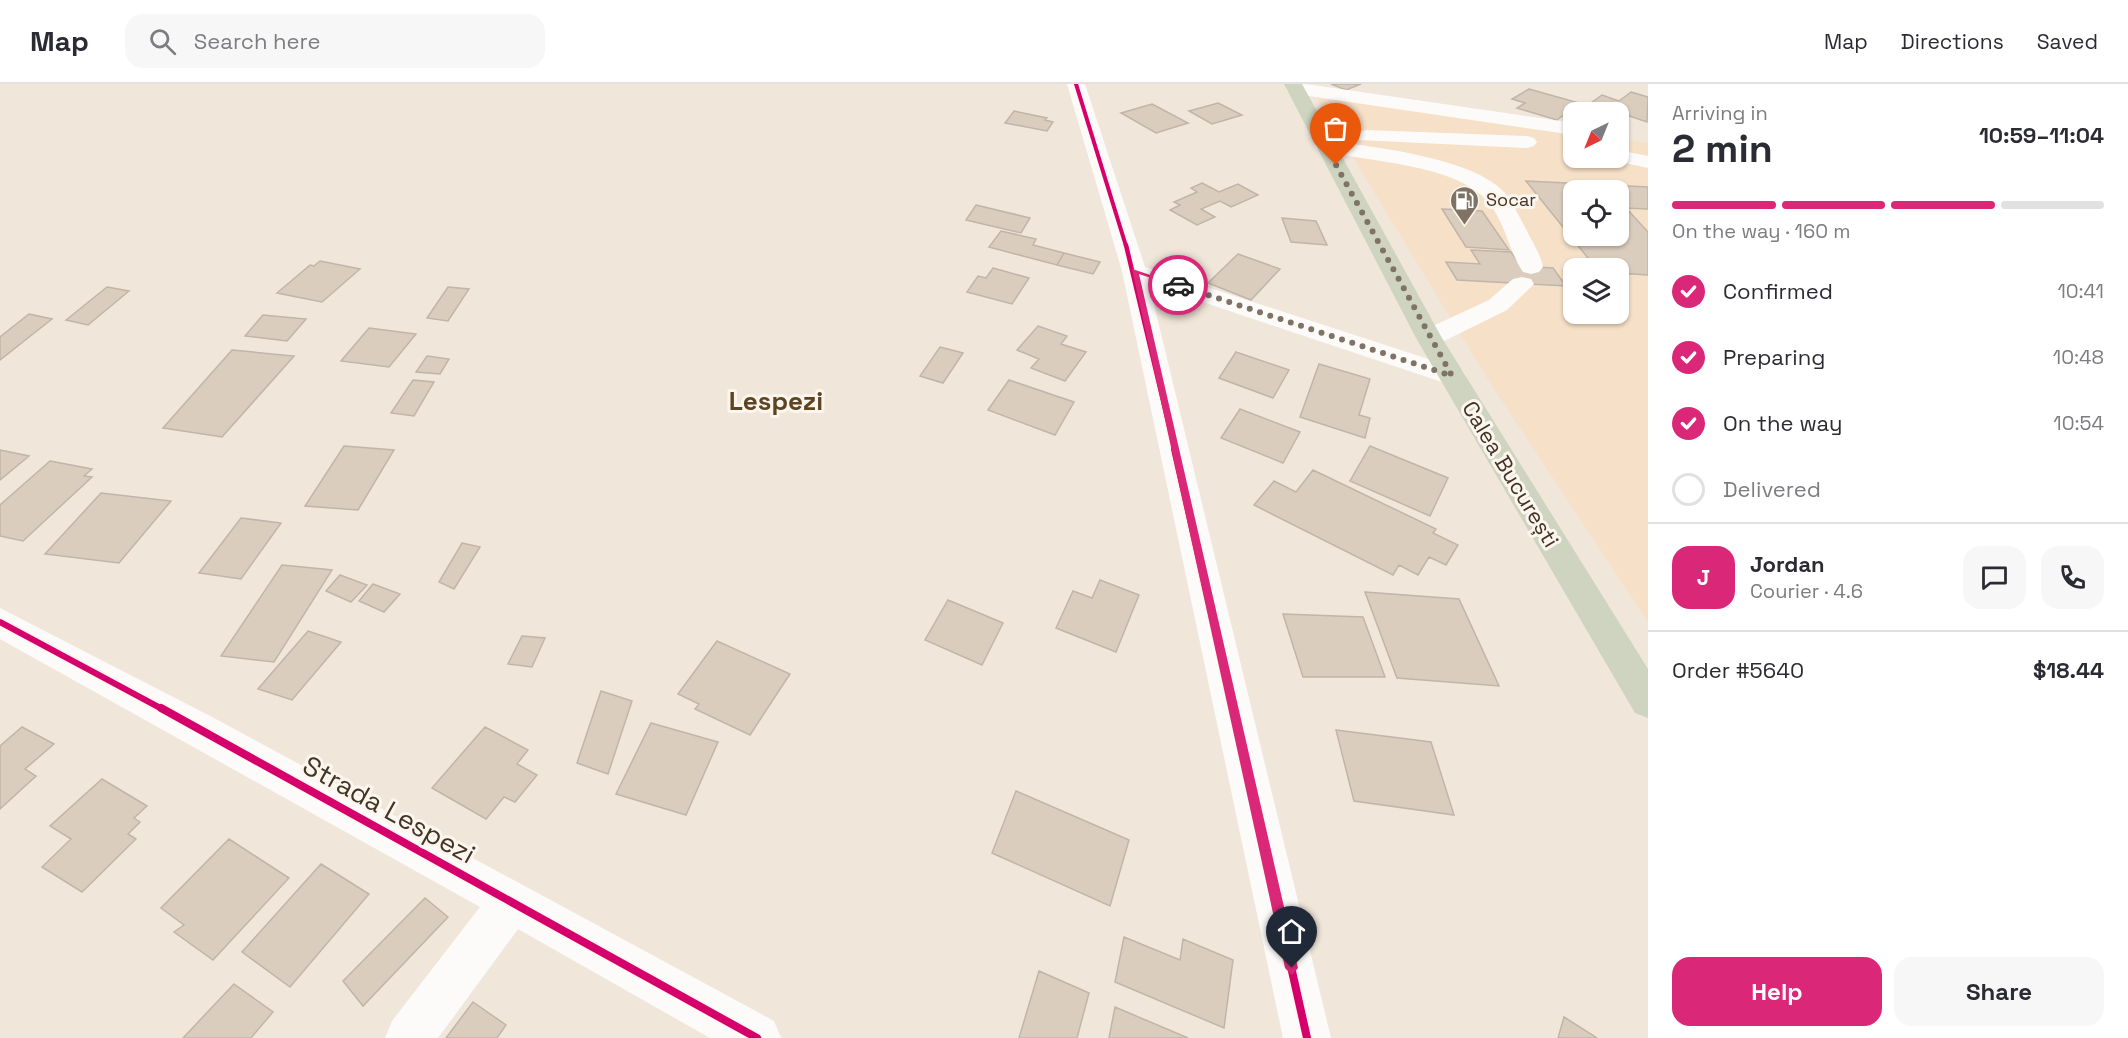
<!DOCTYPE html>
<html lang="en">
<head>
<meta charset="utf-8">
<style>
  body { margin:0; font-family:"Space Grotesk",sans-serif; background:#f7f7f7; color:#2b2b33; height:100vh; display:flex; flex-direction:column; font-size:22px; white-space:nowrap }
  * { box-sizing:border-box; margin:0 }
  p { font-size:20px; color:#7c7c81 }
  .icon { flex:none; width:33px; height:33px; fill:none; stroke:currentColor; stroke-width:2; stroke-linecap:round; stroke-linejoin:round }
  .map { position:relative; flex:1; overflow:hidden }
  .details { display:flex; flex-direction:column; background:#fff; width:480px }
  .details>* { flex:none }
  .needle { width:39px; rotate:223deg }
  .buttons { position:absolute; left:1563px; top:18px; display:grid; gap:12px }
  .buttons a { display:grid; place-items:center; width:66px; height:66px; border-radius:12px; background:#fff; box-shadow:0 2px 4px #0004; font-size:30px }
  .pin { position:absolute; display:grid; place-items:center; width:51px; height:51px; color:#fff; margin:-62px -26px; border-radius:50% 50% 50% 0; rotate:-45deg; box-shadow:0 0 6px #0007 }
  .pin .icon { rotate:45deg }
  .courier { position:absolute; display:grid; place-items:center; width:60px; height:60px; margin:-30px; border:4px solid #db2777; border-radius:50%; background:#fff; color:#222; box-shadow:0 2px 8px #0007 }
  .summary em { font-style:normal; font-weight:600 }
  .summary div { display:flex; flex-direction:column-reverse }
  .summary { display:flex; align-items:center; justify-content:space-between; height:102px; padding:0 24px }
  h1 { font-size:39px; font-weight:600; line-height:45px }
  .bar { display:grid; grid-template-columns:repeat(4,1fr); gap:9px 6px; align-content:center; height:72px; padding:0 24px }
  .bar i { height:8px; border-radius:4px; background:#e1e1e2 }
  .bar .active { background:#db2777 }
  .bar p { grid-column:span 4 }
  .line { display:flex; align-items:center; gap:15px; padding:0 24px; border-top:2px solid #e1e1e2 }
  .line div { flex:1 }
  .round { display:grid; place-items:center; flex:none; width:63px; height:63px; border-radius:18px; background:#f7f7f7 }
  ol { padding:0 24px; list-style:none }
  li { display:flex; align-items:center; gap:18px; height:66px }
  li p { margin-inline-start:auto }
  li .icon { padding:6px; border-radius:50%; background:#db2777; color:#fff; stroke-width:4 }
  li:last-child { color:#7c7c81 }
  li i { width:33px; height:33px; border:3px solid #e1e1e2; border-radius:50% }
  .button { display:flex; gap:12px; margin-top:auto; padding:12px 24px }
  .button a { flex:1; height:69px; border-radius:18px; background:#db2777; color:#fff; font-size:24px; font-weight:600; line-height:69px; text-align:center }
  .button a+a { background:#f7f7f7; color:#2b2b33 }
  header { display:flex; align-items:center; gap:36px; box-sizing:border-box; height:84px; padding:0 30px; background:#fff; border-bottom:2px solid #e1e1e2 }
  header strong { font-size:28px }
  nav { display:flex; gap:33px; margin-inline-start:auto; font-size:21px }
  .search { width:420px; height:54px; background:#f7f7f7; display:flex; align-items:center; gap:15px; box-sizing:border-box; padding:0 21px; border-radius:18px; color:#7c7c81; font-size:22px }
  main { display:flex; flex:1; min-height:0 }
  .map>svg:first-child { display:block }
  .built { fill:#f6e0c8; fill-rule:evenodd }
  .building { fill:#dbcdbe; stroke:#c0b5a8; stroke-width:1.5; fill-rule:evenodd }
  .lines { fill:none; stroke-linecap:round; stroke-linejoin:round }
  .minor { fill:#fdfbf9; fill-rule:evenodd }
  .highway { fill:#cfd4c1; fill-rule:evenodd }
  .cycleway-far3-casing { stroke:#fdf6ef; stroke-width:6 }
  .cycleway-far2-casing { stroke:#fdf6ef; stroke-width:8 }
  .cycleway-far1-casing { stroke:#fdf6ef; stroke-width:10 }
  .cycleway-casing { stroke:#fdf6ef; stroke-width:11 }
  .cycleway-far3 { stroke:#d6006c; stroke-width:4 }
  .cycleway-far2 { stroke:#d6006c; stroke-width:4.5 }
  .cycleway-far1 { stroke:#d6006c; stroke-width:6 }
  .cycleway { stroke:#d6006c; stroke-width:8 }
  .route { fill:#db2777 }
  .done { stroke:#7f7365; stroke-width:6; stroke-dasharray:0 10.8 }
  .labels { text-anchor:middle; stroke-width:6; stroke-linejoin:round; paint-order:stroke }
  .far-poi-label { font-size:18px; fill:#423526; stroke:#fdf6ef; text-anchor:start }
  .street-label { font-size:22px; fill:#423526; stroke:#fdf6ef }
  .quarter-label { font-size:26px; font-weight:bold; fill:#5f4422; stroke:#fdf6ef }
  .near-street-label { font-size:27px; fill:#423526; stroke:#fdf6ef }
</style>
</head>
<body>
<header>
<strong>Map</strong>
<div class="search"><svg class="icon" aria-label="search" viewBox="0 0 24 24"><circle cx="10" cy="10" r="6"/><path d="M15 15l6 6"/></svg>Search here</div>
<nav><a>Map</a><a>Directions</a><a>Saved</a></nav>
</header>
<main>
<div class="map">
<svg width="1648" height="954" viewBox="0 0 1648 954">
  <rect width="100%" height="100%" fill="#f1e6da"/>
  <path class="built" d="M1315,11L1573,48L1574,74H1618L1619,54L1648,59V538L1490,299ZM1574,106H1618V152H1574ZM1574,184H1618V230H1574Z"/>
  <path class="building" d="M1331,0H1361L1346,6Z
    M1529,5L1579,19L1557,36L1517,24L1525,19L1512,15Z
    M1631,8L1648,13L1647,38L1591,19L1602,11L1619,17Z
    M1218,19L1242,31L1212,40L1189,27Z
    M1152,20L1188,39L1156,49L1121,29Z
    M1014,27L1047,34L1045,36L1053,38L1047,47L1005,39Z
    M1526,97L1648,103V125L1626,124L1648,148V191L1618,189V184H1596ZM1574,106H1618V152H1574Z
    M1202,99L1219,108L1238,100L1258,111L1231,123L1220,117L1201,125L1215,133L1197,141L1170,126L1180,121L1174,118L1197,108L1191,104Z
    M976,121L1030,134L1021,149L966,136Z
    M1442,125L1482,127L1509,166L1466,163Z
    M1282,134L1316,137L1327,161L1291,158Z
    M1001,147L1036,155L1033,161L1064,169L1057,181L989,163Z
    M1471,166L1511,168L1521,182L1553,184L1566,202L1457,196L1446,178L1480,180Z
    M1064,169L1100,178L1093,190L1057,181Z
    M1238,170L1280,185L1251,216L1208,199Z
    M320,177L360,185L322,218L277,209L310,181L314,182Z
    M993,184L1029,194L1012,220L967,208L978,192L986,194Z
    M107,203L129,207L88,241L66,236Z
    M448,203L469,205L448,237L427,234Z
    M29,230L52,235L0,276V253Z
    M263,231L306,235L287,257L245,252Z
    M1038,242L1067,252L1061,260L1086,268L1065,297L1031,284L1039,275L1017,266Z
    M369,244L416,250L389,283L341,277Z
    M940,263L963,269L943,299L920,292Z
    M232,266L294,272L222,353L163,344Z
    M1236,268L1289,286L1273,314L1219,294Z
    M427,272L449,275L440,290L416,288Z
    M1319,280L1370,295L1359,331L1370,334L1365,354L1300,333Z
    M413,296L434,298L414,332L391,329Z
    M1009,296L1074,318L1055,351L988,326Z
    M1240,325L1300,348L1283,379L1221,354Z
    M344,362L394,366L358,426L305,422Z
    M1370,362L1448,394L1430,432L1350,397Z
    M0,366L29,372L0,396Z
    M50,377L92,385L84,392L92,393L23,457L0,452V421Z
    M1313,386L1436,445L1433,449L1458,461L1446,481L1429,473L1418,491L1399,481L1393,491L1254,421L1274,397L1296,408Z
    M101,409L171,417L119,479L45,470Z
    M241,434L281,439L241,495L199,489Z
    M462,459L480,463L454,505L439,498Z
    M282,481L332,486L274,578L221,572Z
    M340,491L367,501L351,518L326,507Z
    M1100,496L1139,511L1116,568L1056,544L1073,507L1092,514Z
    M373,500L400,510L384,528L359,517Z
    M1365,508L1459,515L1499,602L1397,594Z
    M948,516L1003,539L982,581L925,556Z
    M1283,530L1363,533L1385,593H1303Z
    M308,547L341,558L292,616L258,605Z
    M522,552L545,554L532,583L508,580Z
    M717,557L790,590L750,651L695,625L699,620L678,610Z
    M601,607L632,617L608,690L577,679Z
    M651,639L718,658L686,731L616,710Z
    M22,643L54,660L25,685L36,692L0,725V662Z
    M485,643L528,666L517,680L537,691L515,718L504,713L486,735L432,704Z
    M1336,646L1431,658L1454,731L1354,717Z
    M102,695L147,722L134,734L140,738L128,750L136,755L82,808L42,783L71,755L50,742Z
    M1016,707L1129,756L1110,822L992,769Z
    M229,755L289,794L213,876L174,848L184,841L161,824Z
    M321,780L369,810L290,903L242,868Z
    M425,814L448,833L363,922L343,897Z
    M1124,853L1180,876L1183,855L1233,876L1224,944L1115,898Z
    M1039,887L1089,909L1077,954H1019Z
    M234,900L273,928L251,954H183Z
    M473,918L506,941L497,954H446Z
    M1115,923L1188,954H1109Z
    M1564,933L1597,954H1558Z"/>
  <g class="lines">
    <path class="minor" d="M1067,0H1085L1145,183L1462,286L1466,292L1462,298L1452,301L1442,298L1149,200L1331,954H1283L1122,187Z
      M1288,0H1306L1574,39V51L1295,10L1288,8L1286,4Z
      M1366,46L1527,52L1534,54L1537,58L1534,62L1527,64L1359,56L1356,52L1359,48Z
      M1325,56C1372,63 1473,73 1505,109C1514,120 1519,133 1526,145C1532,158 1540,169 1543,183L1539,188L1531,190L1523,188C1509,168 1505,137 1488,118C1456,79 1365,78 1318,66L1315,62L1318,58Z
      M1618,66L1648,72V84L1611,76L1609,74H1618Z
      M1522,193L1531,195L1534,200L1507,226L1438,260L1429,262L1420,260L1416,254L1420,248L1489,216L1513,195Z
      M0,524L214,634L774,937L781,954H710L518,845L438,954H385L392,937L480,823L0,555Z"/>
    <path class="highway" d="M1284,0H1302L1442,254L1648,585V634L1635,629L1416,254Z"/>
    <defs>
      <path id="cycleway-far3" d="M1076,0L1126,162"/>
      <path id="cycleway-far2" d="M1126,161L1175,367"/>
      <path id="cycleway-far1" d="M1174,365L1233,626
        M0,538L164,626"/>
      <path id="cycleway" d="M161,624L757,954
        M1233,624L1307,954"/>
    </defs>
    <use href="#cycleway-far3" class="cycleway-far3-casing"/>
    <use href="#cycleway-far2" class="cycleway-far2-casing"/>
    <use href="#cycleway-far1" class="cycleway-far1-casing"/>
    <use href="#cycleway" class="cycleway-casing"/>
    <use href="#cycleway-far3" class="cycleway-far3"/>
    <use href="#cycleway-far2" class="cycleway-far2"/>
    <use href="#cycleway-far1" class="cycleway-far1"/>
    <use href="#cycleway" class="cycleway"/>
  </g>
  <path class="route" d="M1132,185L1181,201L1178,203L1139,190L1298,884L1292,891L1285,884Z"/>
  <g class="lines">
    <path class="done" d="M1178,201L1452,292L1336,81"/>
  </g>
  <defs>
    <symbol id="fuel-pin" viewBox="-11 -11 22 30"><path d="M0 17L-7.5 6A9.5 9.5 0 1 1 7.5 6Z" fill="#7f7365" stroke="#fdf6ef"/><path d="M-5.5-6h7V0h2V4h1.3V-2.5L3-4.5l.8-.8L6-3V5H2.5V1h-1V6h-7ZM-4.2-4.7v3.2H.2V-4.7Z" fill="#fff"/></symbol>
  </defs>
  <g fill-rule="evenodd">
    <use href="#fuel-pin" x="1448" y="100" width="33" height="45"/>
  </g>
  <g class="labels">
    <g class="far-poi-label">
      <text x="1486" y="122">Socar</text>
    </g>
    <g class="street-label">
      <text transform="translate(1511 390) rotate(59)" y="8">Calea București</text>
    </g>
    <g class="quarter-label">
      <text x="776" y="326">Lespezi</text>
    </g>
    <g class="near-street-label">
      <text transform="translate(389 726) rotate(29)" y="9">Strada Lespezi</text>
    </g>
  </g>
</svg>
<div class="buttons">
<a><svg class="needle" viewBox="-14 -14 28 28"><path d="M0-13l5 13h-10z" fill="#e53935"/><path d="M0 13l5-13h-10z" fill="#7c7c81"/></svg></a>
<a><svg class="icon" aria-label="locate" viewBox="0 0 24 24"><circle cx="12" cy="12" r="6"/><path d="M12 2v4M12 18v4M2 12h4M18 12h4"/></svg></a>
<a><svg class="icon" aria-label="layers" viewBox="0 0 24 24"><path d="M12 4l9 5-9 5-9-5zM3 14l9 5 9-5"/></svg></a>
</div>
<div class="pin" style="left:1336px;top:81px;background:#ea580c"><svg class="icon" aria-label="bag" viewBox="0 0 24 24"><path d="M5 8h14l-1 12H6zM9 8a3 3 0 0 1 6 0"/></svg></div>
<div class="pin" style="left:1292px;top:884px;background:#1f2937"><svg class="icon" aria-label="home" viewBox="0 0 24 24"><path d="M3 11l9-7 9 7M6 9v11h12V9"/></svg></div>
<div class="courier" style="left:1178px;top:201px"><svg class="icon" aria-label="car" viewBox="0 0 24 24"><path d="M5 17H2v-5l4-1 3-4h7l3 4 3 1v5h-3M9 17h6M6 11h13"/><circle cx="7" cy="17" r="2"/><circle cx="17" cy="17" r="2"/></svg></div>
</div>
<section class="details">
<div class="summary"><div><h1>2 min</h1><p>Arriving in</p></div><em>10:59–11:04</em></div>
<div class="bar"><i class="active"></i><i class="active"></i><i class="active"></i><i></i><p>On the way · 160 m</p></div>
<ol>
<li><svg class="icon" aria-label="check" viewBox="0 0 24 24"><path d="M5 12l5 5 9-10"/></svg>Confirmed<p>10:41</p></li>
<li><svg class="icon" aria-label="check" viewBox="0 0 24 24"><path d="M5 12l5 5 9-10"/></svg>Preparing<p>10:48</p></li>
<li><svg class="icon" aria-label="check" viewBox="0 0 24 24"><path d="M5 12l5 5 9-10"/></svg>On the way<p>10:54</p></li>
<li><i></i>Delivered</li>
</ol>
<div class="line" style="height:108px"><b class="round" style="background:#db2777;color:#fff">J</b><div><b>Jordan</b><p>Courier · 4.6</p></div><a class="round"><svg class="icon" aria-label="chat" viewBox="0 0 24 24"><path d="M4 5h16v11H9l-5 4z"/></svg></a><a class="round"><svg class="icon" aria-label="phone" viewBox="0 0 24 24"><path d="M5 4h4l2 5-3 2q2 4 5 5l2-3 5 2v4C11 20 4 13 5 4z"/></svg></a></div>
<div class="line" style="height:78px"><div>Order #5640</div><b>$18.44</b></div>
<div class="button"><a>Help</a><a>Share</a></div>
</section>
</main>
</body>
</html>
